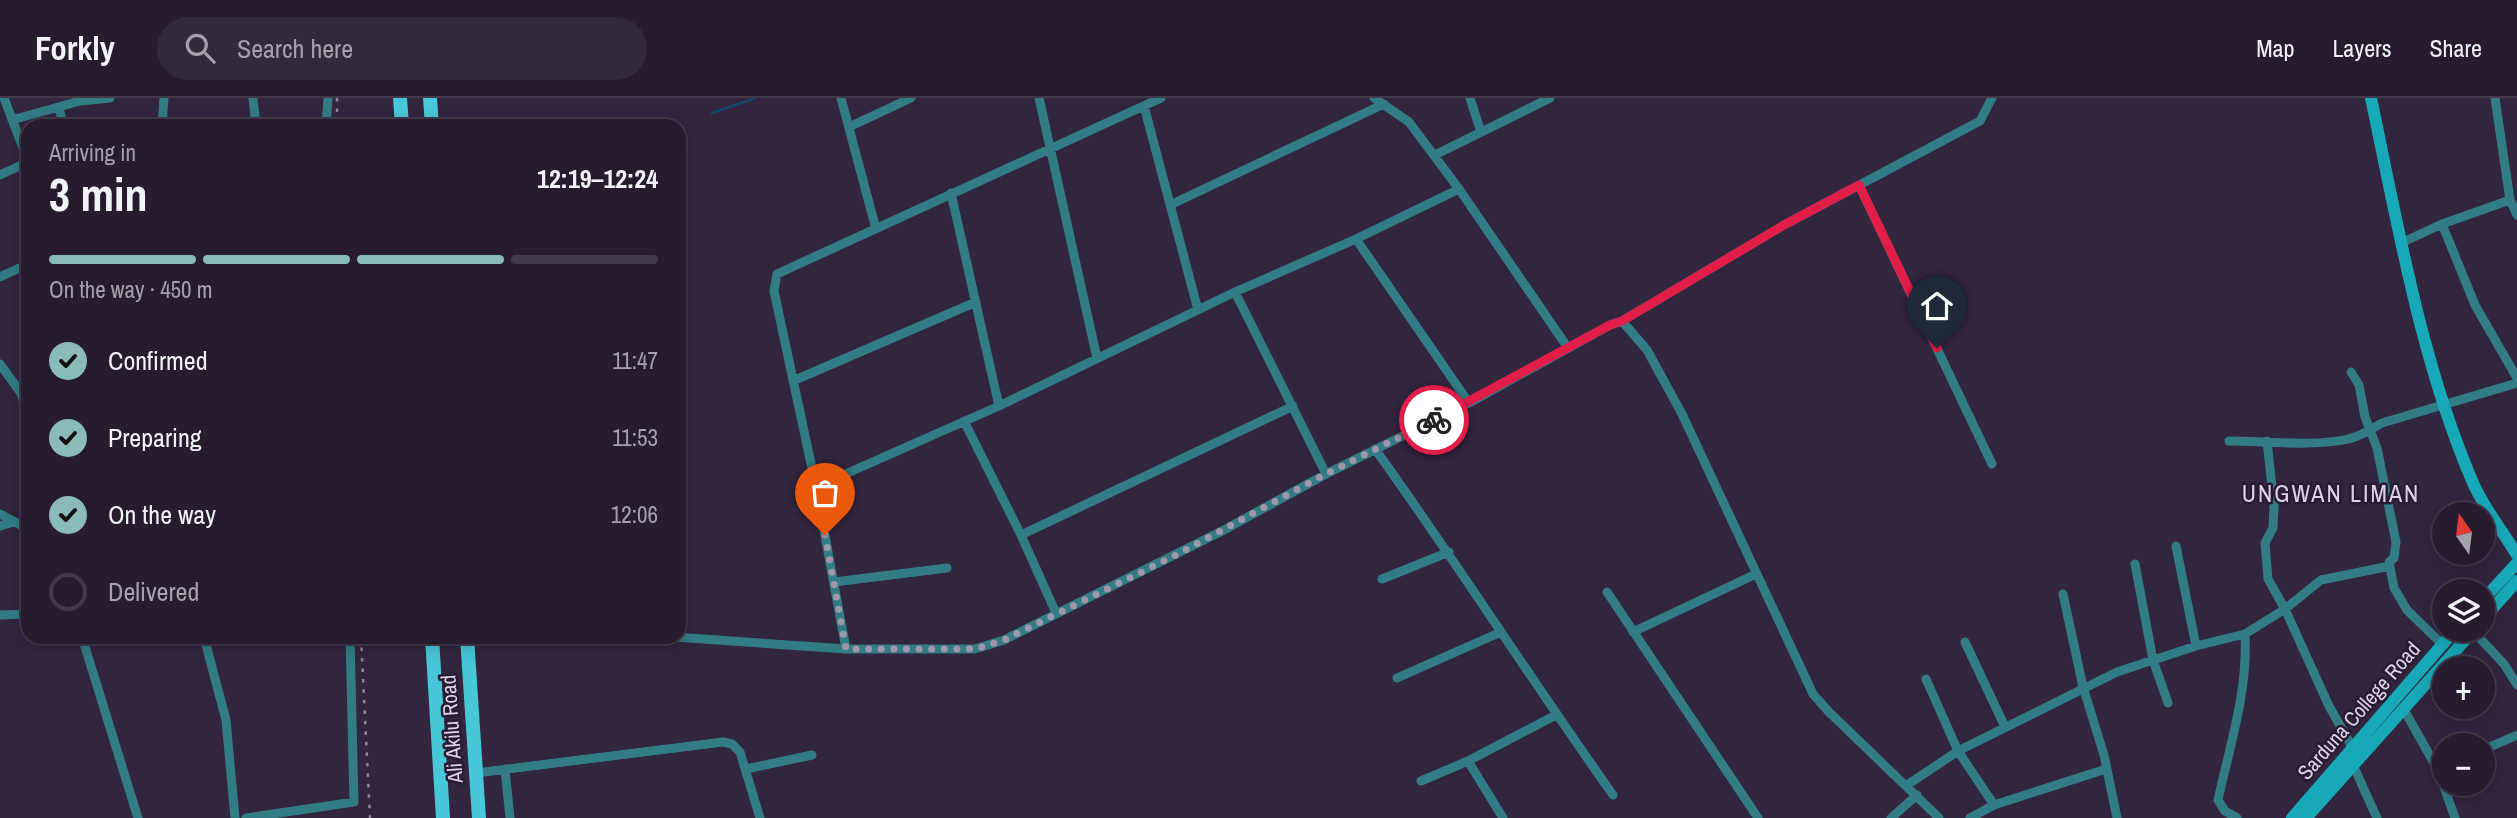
<!DOCTYPE html>
<html lang="en">
<head>
<meta charset="utf-8">
<style>
  body { margin:0; font-family:"Archivo Narrow",sans-serif; background:#32293a; color:#f1f3f6; height:100vh; display:flex; flex-direction:column; font-size:26px; white-space:nowrap }
  * { box-sizing:border-box; margin:0 }
  p { font-size:23px; color:#a4a1aa }
  .icon { flex:none; width:38px; height:38px; fill:none; stroke:currentColor; stroke-width:2; stroke-linecap:round; stroke-linejoin:round }
  .map { position:relative; flex:1; overflow:hidden }
  .panel { position:absolute; left:21px; top:21px; width:665px; height:525px; display:flex; flex-direction:column; background:#261c2e; border-radius:21px; box-shadow:0 4px 18px #0003,0 0 0 2px #423a4a }
  .panel>* { flex:none }
  .needle { width:46px; rotate:346deg }
  .controls { position:absolute; left:2432px; top:404px; display:grid; gap:14px }
  .controls a { display:grid; place-items:center; width:63px; height:63px; border-radius:50%; background:#261c2e; box-shadow:0 4px 18px #0003,0 0 0 2px #423a4a; font-size:35px }
  .pin { position:absolute; display:grid; place-items:center; width:60px; height:60px; color:#fff; margin:-72px -30px; border-radius:50% 50% 50% 0; rotate:-45deg; box-shadow:0 0 7px #0007 }
  .pin .icon { rotate:45deg }
  .courier { position:absolute; display:grid; place-items:center; width:70px; height:70px; margin:-35px; border:5px solid #e11d48; border-radius:50%; background:#fff; color:#222; box-shadow:0 2px 9px #0007 }
  .headline em { font-style:normal; font-weight:700 }
  .headline div { display:flex; flex-direction:column-reverse }
  .headline { display:flex; align-items:center; justify-content:space-between; height:119px; padding:0 28px }
  h1 { font-size:46px; font-weight:700; line-height:52px }
  .bar { display:grid; grid-template-columns:repeat(4,1fr); gap:10px 7px; align-content:center; height:84px; padding:0 28px }
  .bar i { height:9px; border-radius:5px; background:#423a4a }
  .bar .selected { background:#8bbbb9 }
  .bar p { grid-column:span 4 }
  ol { padding:0 28px; list-style:none }
  li { display:flex; align-items:center; gap:21px; height:77px }
  li p { margin-inline-start:auto }
  li .icon { padding:7px; border-radius:50%; background:#8bbbb9; color:#111; stroke-width:4 }
  li:last-child { color:#a4a1aa }
  li i { width:38px; height:38px; border:4px solid #423a4a; border-radius:50% }
  header { display:flex; align-items:center; gap:42px; box-sizing:border-box; height:98px; padding:0 35px; background:#261c2e; border-bottom:2px solid #423a4a }
  header strong { font-size:33px }
  nav { display:flex; gap:38px; margin-inline-start:auto; font-size:24px }
  .search { width:490px; height:63px; background:#32293a; display:flex; align-items:center; gap:18px; box-sizing:border-box; padding:0 24px; border-radius:38px; color:#a4a1aa; font-size:26px }
  .map>svg:first-child { display:block }
  .lines { fill:none; stroke-linecap:round; stroke-linejoin:round }
  .stream { stroke:#14456b; stroke-width:2.5 }
  .street { stroke:#327c86; stroke-width:9 }
  .secondary { stroke:#18a9b9; stroke-width:12 }
  .primary { stroke:#48c7d8; stroke-width:14 }
  .rail { stroke:#91879b; stroke-width:2.5; stroke-dasharray:3.5 7; stroke-linecap:butt }
  .done { stroke:#a097ab; stroke-width:7; stroke-dasharray:0 12.6 }
  .route { stroke:#e11d48; stroke-width:9 }
  .labels { text-anchor:middle; stroke-width:5; stroke-linejoin:round; paint-order:stroke }
  .street-label { font-size:21px; fill:#dcd4e5; stroke:#281c34 }
  .quarter-label { font-size:24px; letter-spacing:2px; fill:#dcd4e5; stroke:#281c34 }
</style>
</head>
<body>
<header>
<strong>Forkly</strong>
<div class="search"><svg class="icon" aria-label="search" viewBox="0 0 24 24"><circle cx="10" cy="10" r="6"/><path d="M15 15l6 6"/></svg>Search here</div>
<nav><a>Map</a><a>Layers</a><a>Share</a></nav>
</header>
<div class="map">
<svg width="2517" height="720" viewBox="0 0 2517 720">
  <rect width="100%" height="100%" fill="#32253e"/>
  <g class="lines">
    <path class="stream" d="M712,15L755,0"/>
    <path class="street" d="M4,0L28,63
      M253,0L256,28
      M841,0L876,131
      M1039,0L1097,260
      M1374,0L1409,24L1459,91L1568,250
      M1470,0L1481,34
      M2495,0L2510,102L2517,117
      M1144,8L1198,212
      M59,11L64,28
      M12,22L80,3L110,0
      M162,28L164,0
      M326,28L328,0
      M849,29L911,0
      M1435,57L1550,0
      M0,77L28,64
      M1859,87L1992,366
      M951,95L999,308
      M1170,107L1384,6
      M2442,126L2475,207L2517,280
      M1356,141L1469,305
      M2401,145L2442,126L2510,102
      M0,179L28,166
      M1235,194L1326,376
      M1622,223L1647,252L1682,316L1813,596L1829,614L1939,720
      M0,266L21,295L28,319
      M2351,274L2359,287L2365,319L2377,350L2396,444L2394,460L2389,464L2394,490L2407,512L2442,546
      M795,282L976,204
      M964,323L1021,437L1056,515
      M2229,343C2264,343 2315,349 2348,341C2362,338 2371,331 2382,325L2517,285
      M2267,343L2274,408L2273,430L2265,445L2268,481L2285,511L2329,608L2352,649
      M1375,351C1457,465 1532,583 1613,697
      M816,389L999,308L1235,194L1356,141L1459,91
      M0,416L28,431
      M0,428L14,424
      M1021,437L1293,308
      M2176,448L2196,548
      M2135,466L2153,562L2168,605
      M1382,481L1449,454
      M834,484L947,470
      M1607,494L1758,720
      M2063,496L2083,589L2104,657L2117,720
      M0,517L28,516
      M2473,533L2504,566L2517,587
      M1633,534L1756,476
      M82,539L138,720
      M204,539L226,622L235,720
      M674,539L846,551H975L1004,542L1224,432L1326,376L1469,305L1610,227L1622,223L1784,127L1980,23L1992,0
      M1965,544L2005,629
      M846,551L816,389L774,193L777,176L1161,0
      M1397,580L1501,534
      M1926,581L1958,653L1994,707
      M2403,610L2438,672L2455,720
      M2483,652L2517,637
      M1468,663L1503,720
      M2353,667L2377,720
      M505,671L510,720
      M746,671L812,657
      M476,675L723,644L732,646L740,654L760,720
      M1421,683L1468,663L1556,617
      M1907,687L1958,653L2117,574L2196,548L2245,536L2285,511L2321,482L2390,468
      M246,720L354,704L350,539
      M1891,720L1917,697
      M1970,720L1994,707L2106,671
      M2237,720L2225,713L2218,702C2230,647 2248,593 2245,536"/>
    <path class="secondary" d="M2371,0C2398,128 2421,264 2473,385C2484,410 2503,434 2517,457
      M2483,502L2517,465
      M2483,521L2517,483
      M2292,720L2455,532
      M2306,720L2474,532"/>
    <path class="primary" d="M400,0L402,28
      M430,0L432,28
      M432,539L443,720
      M467,539L479,720"/>
    <path class="rail" d="M337,0V28
      M361,539L370,720"/>
  </g>
  <g class="lines">
    <path class="done" d="M825,437L846,551H975L1004,542L1174,458L1326,376L1434,322"/>
    <path class="route" d="M1434,322L1610,227L1622,223L1784,127L1859,87L1937,250"/>
  </g>
  <g class="labels">
    <g class="street-label">
      <text transform="translate(2359 613) rotate(-49)" y="7">Sarduna College Road</text>
      <text transform="translate(452 631) rotate(-94)" y="7">Ali Akilu Road</text>
    </g>
    <g class="quarter-label">
      <text x="2331" y="404">UNGWAN LIMAN</text>
    </g>
  </g>
</svg>
<div class="controls">
<a><svg class="needle" viewBox="-14 -14 28 28"><path d="M0-13l5 13h-10z" fill="#e53935"/><path d="M0 13l5-13h-10z" fill="#a4a1aa"/></svg></a>
<a><svg class="icon" aria-label="layers" viewBox="0 0 24 24"><path d="M12 4l9 5-9 5-9-5zM3 14l9 5 9-5"/></svg></a>
<a>+</a>
<a>−</a>
</div>
<div class="pin" style="left:825px;top:437px;background:#ea580c"><svg class="icon" aria-label="bag" viewBox="0 0 24 24"><path d="M5 8h14l-1 12H6zM9 8a3 3 0 0 1 6 0"/></svg></div>
<div class="pin" style="left:1937px;top:250px;background:#1f2937"><svg class="icon" aria-label="home" viewBox="0 0 24 24"><path d="M3 11l9-7 9 7M6 9v11h12V9"/></svg></div>
<div class="courier" style="left:1434px;top:322px"><svg class="icon" aria-label="bike" viewBox="0 0 24 24"><circle cx="6" cy="16" r="4"/><circle cx="18" cy="16" r="4"/><path d="M6 16l4-8h5l3 8M10 8l3 8H6M13 5h3"/></svg></div>
<section class="panel">
<div class="headline"><div><h1>3 min</h1><p>Arriving in</p></div><em>12:19–12:24</em></div>
<div class="bar"><i class="selected"></i><i class="selected"></i><i class="selected"></i><i></i><p>On the way · 450 m</p></div>
<ol>
<li><svg class="icon" aria-label="check" viewBox="0 0 24 24"><path d="M5 12l5 5 9-10"/></svg>Confirmed<p>11:47</p></li>
<li><svg class="icon" aria-label="check" viewBox="0 0 24 24"><path d="M5 12l5 5 9-10"/></svg>Preparing<p>11:53</p></li>
<li><svg class="icon" aria-label="check" viewBox="0 0 24 24"><path d="M5 12l5 5 9-10"/></svg>On the way<p>12:06</p></li>
<li><i></i>Delivered</li>
</ol>
</section>
</div>
</body>
</html>
